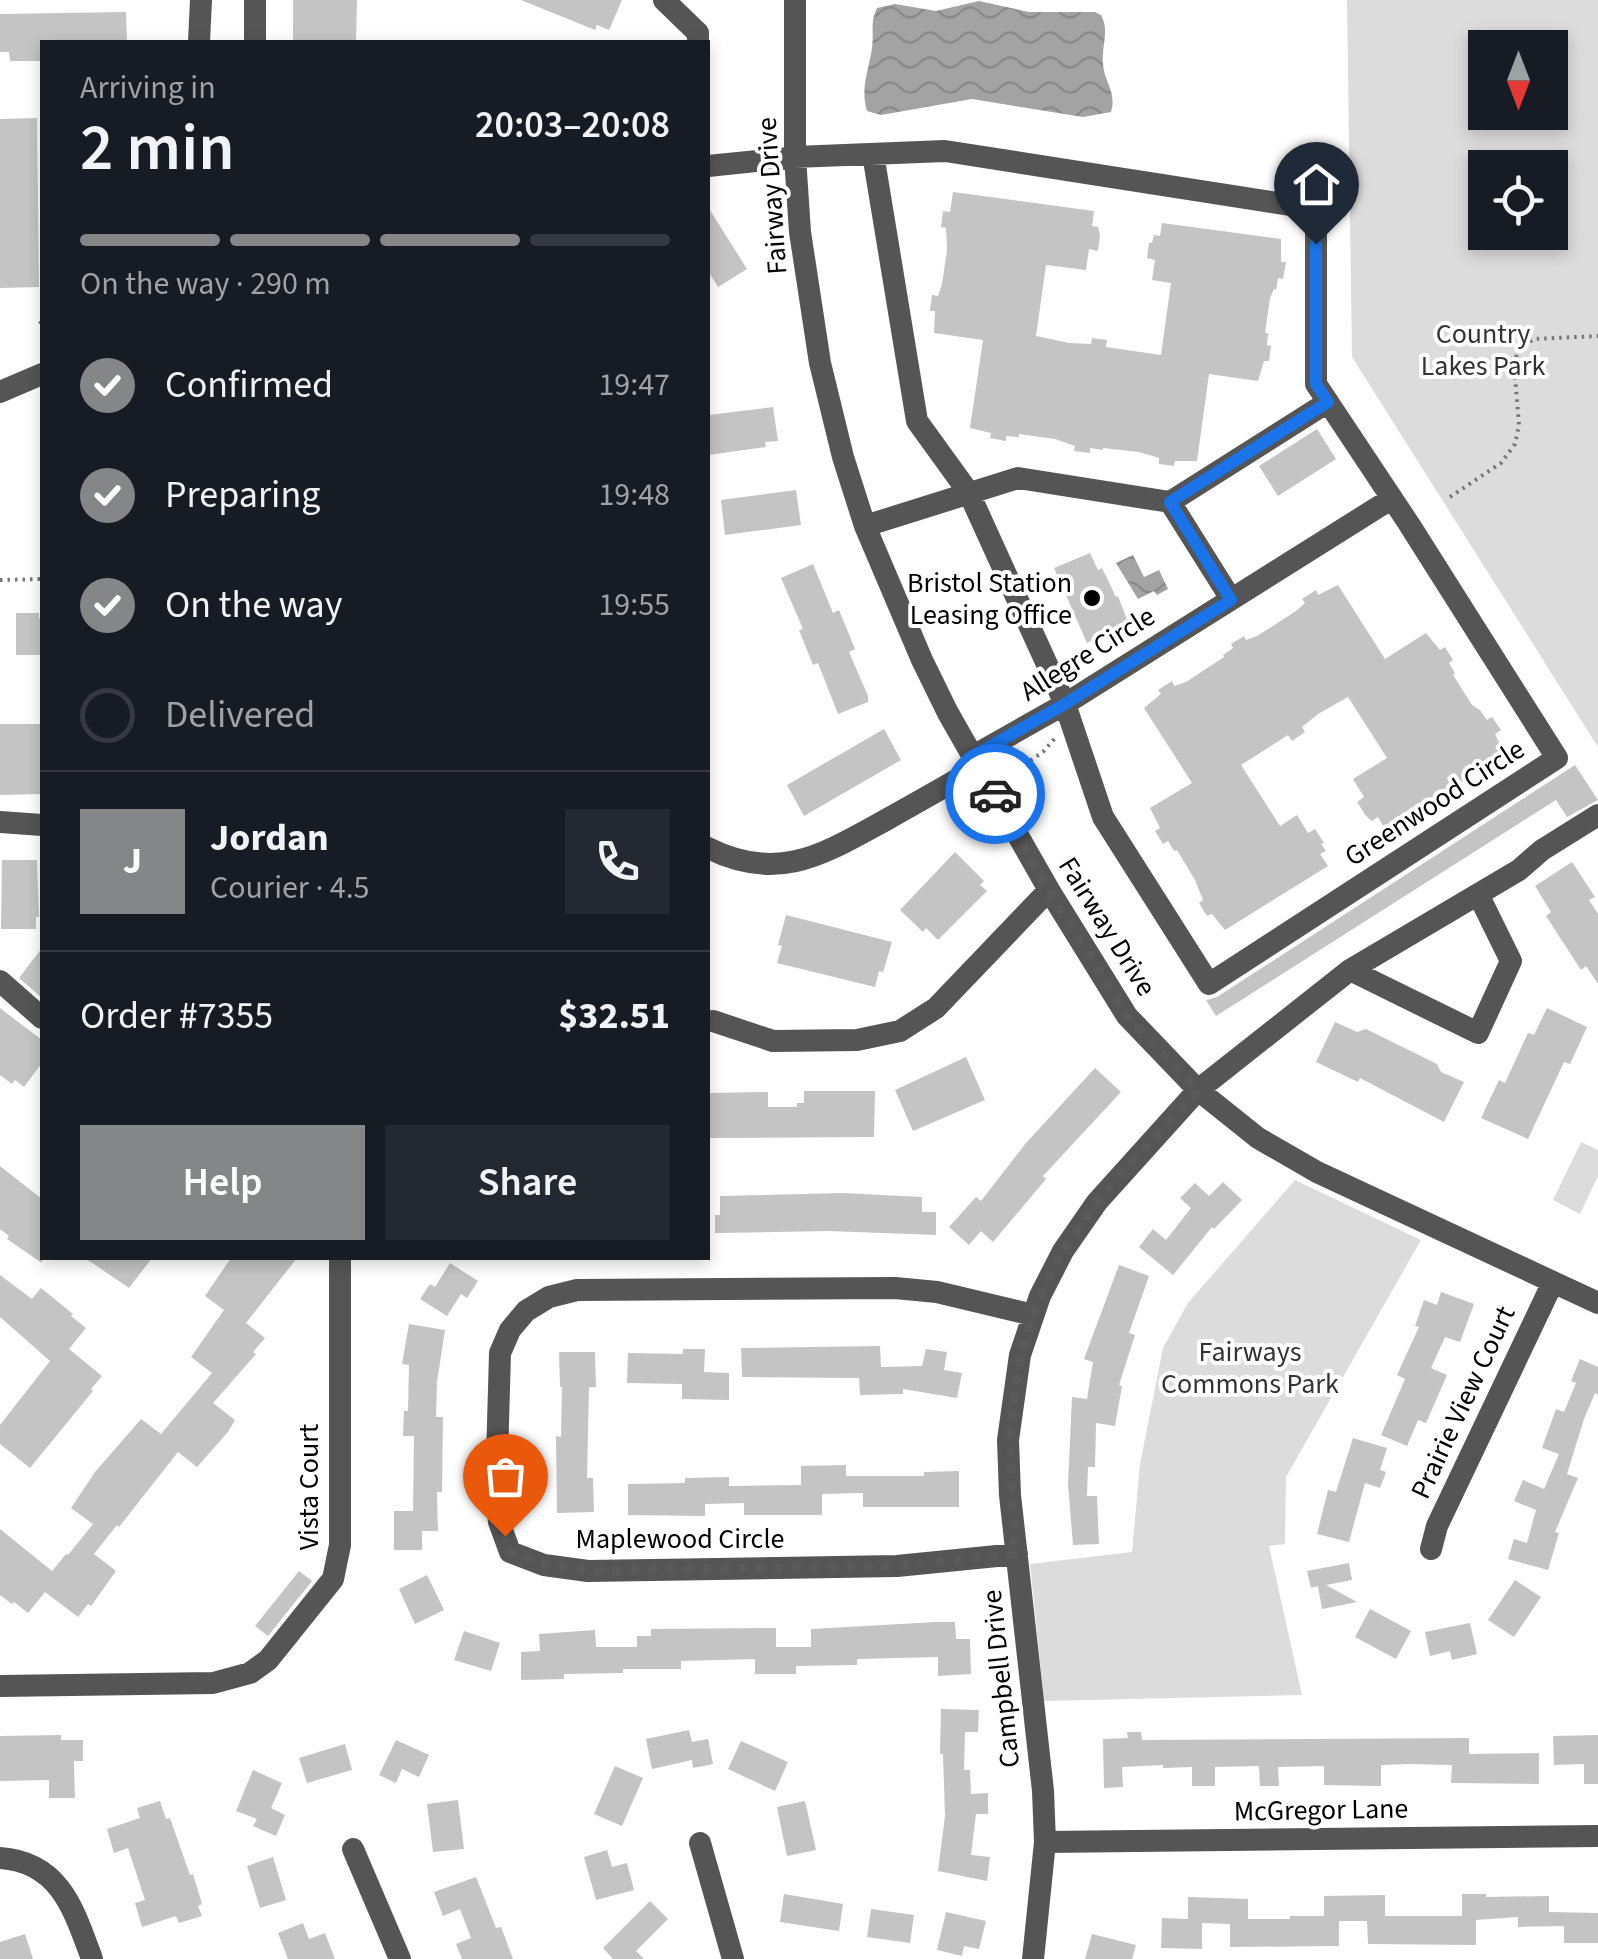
<!DOCTYPE html>
<html lang="en">
<head>
<meta charset="utf-8">
<style>
  body { margin:0; font-family:"Source Sans 3",sans-serif; background:#242831; color:#f1f3f6; height:100vh; display:flex; flex-direction:column; font-size:38px; white-space:nowrap }
  * { box-sizing:border-box; margin:0 }
  p { font-size:32px; color:#9ea1a6 }
  .icon { flex:none; width:55px; height:55px; fill:none; stroke:currentColor; stroke-width:2; stroke-linecap:round; stroke-linejoin:round }
  .map { position:relative; flex:1; overflow:hidden }
  .drawer { position:absolute; left:40px; top:40px; width:670px; height:1220px; display:flex; flex-direction:column; background:#171b24; border-radius:0px; box-shadow:0 5px 15px #0003 }
  .drawer>* { flex:none }
  .needle { width:65px; rotate:180deg }
  .tools { position:absolute; left:1468px; top:30px; display:grid; gap:20px }
  .tools a { display:grid; place-items:center; width:100px; height:100px; border-radius:0px; background:#171b24; box-shadow:0 5px 15px #0003; font-size:50px }
  .pin { position:absolute; display:grid; place-items:center; width:85px; height:85px; color:#fff; margin:-102px -42px; border-radius:50% 50% 50% 0; rotate:-45deg; box-shadow:0 0 10px #0007 }
  .pin .icon { rotate:45deg }
  .courier { position:absolute; display:grid; place-items:center; width:100px; height:100px; margin:-50px; border:8px solid #1a73e8; border-radius:50%; background:#fff; color:#222; box-shadow:0 2px 12px #0007 }
  .summary em { font-style:normal; font-weight:600 }
  .summary div { display:flex; flex-direction:column-reverse }
  .summary { display:flex; align-items:center; justify-content:space-between; height:170px; padding:0 40px }
  h1 { font-size:65px; font-weight:600; line-height:75px }
  .bar { display:grid; grid-template-columns:repeat(4,1fr); gap:15px 10px; align-content:center; height:120px; padding:0 40px }
  .bar i { height:12px; border-radius:8px; background:#363941 }
  .bar .current { background:#858687 }
  .bar p { grid-column:span 4 }
  .line { display:flex; align-items:center; gap:25px; padding:0 40px; border-top:2px solid #363941 }
  .line div { flex:1 }
  .round { display:grid; place-items:center; flex:none; width:105px; height:105px; border-radius:0px; background:#242831 }
  ol { padding:0 40px; list-style:none }
  li { display:flex; align-items:center; gap:30px; height:110px }
  li p { margin-inline-start:auto }
  li .icon { padding:10px; border-radius:50%; background:#858687; color:#fff; stroke-width:4 }
  li:last-child { color:#9ea1a6 }
  li i { width:55px; height:55px; border:5px solid #363941; border-radius:50% }
  .primary-button { display:flex; gap:20px; margin-top:auto; padding:20px 40px }
  .primary-button a { flex:1; height:115px; border-radius:0px; background:#858687; color:#fff; font-size:40px; font-weight:600; line-height:115px; text-align:center }
  .primary-button a+a { background:#242831; color:#f1f3f6 }
  .map>svg:first-child { display:block }
  .green { fill:#dcdcdc; fill-rule:evenodd }
  .water { fill:url(#water-waves) }
  .building { fill:#c4c4c4 }
  .lines { fill:none; stroke-linecap:round; stroke-linejoin:round }
  .path { stroke:#777; stroke-width:4; stroke-dasharray:2.5 5; stroke-linecap:butt }
  .minor { stroke:#555; stroke-width:22 }
  .done { stroke:#595959; stroke-width:10; stroke-dasharray:0 18 }
  .route { stroke:#1a73e8; stroke-width:12 }
  .poi-dot { fill:#000; stroke:#fff; stroke-width:4 }
  .labels { text-anchor:middle; stroke-width:8; stroke-linejoin:round; paint-order:stroke }
  .street-label { font-size:28px; fill:#000; stroke:#fff }
  .park-label { font-size:28px; fill:#333; stroke:#fff }
  .poi-label { font-size:28px; fill:#000; stroke:#fff; text-anchor:end }
</style>
</head>
<body>
<div class="map">
<svg width="1598" height="1959" viewBox="0 0 1598 1959">
  <defs>
    <pattern id="water-waves" width="16" height="10" patternUnits="userSpaceOnUse" patternTransform="scale(2.5)"><rect width="16" height="10" fill="#a3a3a3"/><path d="M0 5q4-4 8 0t8 0" fill="none" stroke="#8b8b8b"/></pattern>
  </defs>
  <rect width="100%" height="100%" fill="#fff"/>
  <path class="green" d="M1347,0H1598V747L1352,357ZM1485,48H1550V112H1485ZM1485,168H1550V232H1485Z
    M1581,1142L1598,1150V1176L1580,1214L1553,1200Z
    M1295,1180L1421,1240L1286,1477L1285,1544L1269,1546L1302,1695L1044,1701L1030,1564L1132,1552L1140,1464L1163,1348L1188,1303Z"/>
  <path class="water" d="M979,1L1029,12H1095L1101,15C1110,31 1101,46 1103,64C1104,82 1117,92 1111,112L1083,117L972,99L881,115L867,111C860,88 869,70 872,48C874,32 870,22 877,8L895,4L936,11Z
    M1133,555L1144,577L1159,570L1168,589L1157,595L1154,591L1138,599L1116,563Z"/>
  <path class="building" d="M293,0H357L356,42H293Z
    M521,0H622L609,30L597,25L595,30Z
    M126,12L127,42H42V61H10L9,52H0V14Z
    M37,118L39,287L0,288V119Z
    M953,192L1094,211L1092,226L1098,227L1100,235L1098,251L1089,249L1086,270L1046,265L1036,336L1069,343L1091,344L1092,338L1107,340L1106,347L1161,355L1171,283L1152,280L1155,260L1147,258L1149,243H1152L1154,235L1160,236L1162,223L1281,239V262H1286L1283,279L1278,278L1276,290L1274,289L1270,298L1265,333H1268L1267,345L1271,346L1269,361H1264L1258,381L1209,374L1197,461H1175L1174,466L1159,464V458L1139,452L1103,448V450L1090,448V453L1074,451L1075,446L1055,439L1019,434V437L1006,436V441L990,438L991,433L970,428L983,340L934,333L935,311H930L932,295L938,296L942,284L947,250L946,228L941,227L943,211L950,212Z
    M708,207L747,269L718,287L708,271Z
    M773,407L778,441L765,442L766,447L708,455L709,415Z
    M1317,429L1336,459L1278,496L1259,466Z
    M796,490L801,525L725,535L721,500Z
    M1090,553L1098,570L1102,568L1116,597L1118,596L1128,622L1087,643L1054,568Z
    M813,564L833,613L839,610L855,649L849,652L868,696V702L838,714L818,663L813,665L799,630L803,629L781,578Z
    M1338,585L1385,659L1426,633L1440,650L1445,647L1453,660L1449,663L1455,673L1453,675L1472,705L1480,710L1487,720L1492,717L1501,730L1495,734L1505,754L1385,829L1378,817L1372,821L1366,816L1357,802L1364,797L1353,779L1387,758L1348,697L1318,714L1302,727L1305,732L1292,741L1288,735L1241,765L1280,826L1297,815L1308,833L1315,829L1324,843L1321,844L1326,851L1320,854L1328,866L1225,930L1212,914L1207,916L1199,903L1203,900L1195,880L1177,850L1174,851L1168,841L1163,844L1155,831L1160,828L1150,808L1192,783L1144,708L1161,694L1158,690L1172,681L1174,686L1186,682L1224,657L1223,655L1233,648L1231,644L1244,636L1246,640L1257,636L1296,611L1305,603L1302,599L1316,590L1318,595Z
    M16,613H39V618H42V652L39,655H16Z
    M0,724H42V794L0,795Z
    M884,729L901,760L804,816L787,785Z
    M1575,765L1598,800L1567,817L1556,800L1216,1016L1206,1000L1217,997Z
    M955,852L984,881L980,885L987,891L938,940L926,928L923,932L900,910Z
    M2,860H37L39,917H36V929H1Z
    M1572,862L1595,897L1589,900L1598,914V984L1586,966L1581,970L1546,916L1551,912L1535,886Z
    M786,915L892,942L883,972L879,971L875,987L777,963L782,946L778,945Z
    M42,948V998L19,978Z
    M0,1008L42,1040V1063L24,1087L15,1080L12,1084L0,1075Z
    M1547,1008L1587,1027L1570,1064L1564,1062L1528,1139L1481,1118L1499,1080L1505,1083L1528,1033L1534,1035Z
    M1335,1022L1357,1032L1366,1029L1437,1064L1441,1072L1464,1082L1444,1122L1360,1078L1358,1082L1316,1062Z
    M966,1057L985,1100L913,1131L895,1090Z
    M1095,1068L1121,1092L1043,1176L1046,1179L993,1242L981,1231L969,1245L949,1227L976,1197L981,1201L1026,1143Z
    M804,1091H875L874,1137L708,1138V1093L768,1092V1107H797V1103H804Z
    M0,1166L42,1199V1263L7,1239L9,1236L0,1229Z
    M1223,1182L1242,1200L1214,1229L1212,1227L1173,1275L1139,1247L1153,1229L1166,1240L1191,1208L1180,1198L1195,1183L1209,1196Z
    M843,1193L922,1197V1212H936V1235L829,1231L715,1233V1215H720V1196Z
    M85,1258H152L129,1288Z
    M231,1258H297L246,1323L265,1338L253,1352L256,1354L213,1403L235,1420L228,1432L197,1467L178,1452L119,1527L117,1525L94,1554L116,1571L91,1606L88,1604L78,1617L45,1592L28,1613L14,1602L12,1604L0,1595V1529L52,1571L66,1554L68,1555L93,1524L71,1508L95,1472L141,1419L161,1434L212,1373L191,1357L224,1310L205,1296Z
    M450,1263L478,1281L467,1298L461,1294L447,1316L420,1299L430,1284L435,1287Z
    M1119,1265L1149,1276L1129,1333L1135,1335L1119,1385L1122,1386L1115,1426L1096,1423L1095,1467H1088L1087,1496H1097L1099,1544L1073,1545L1068,1484L1072,1397L1087,1399L1093,1362L1084,1359Z
    M0,1275L32,1299L41,1288L73,1314L71,1316L86,1328L69,1349L102,1376L91,1389L93,1391L30,1468L0,1444V1425L50,1361L0,1317Z
    M1441,1292L1474,1304L1460,1342L1445,1337L1431,1368L1447,1375L1426,1423L1418,1420L1407,1446L1381,1435L1405,1379L1397,1375L1419,1327L1415,1326L1424,1300L1437,1305Z
    M409,1324L445,1330L437,1382L436,1417H443L442,1492H437L438,1531H422V1550H394V1511H413L414,1436H403L404,1411H408L409,1365L402,1364Z
    M880,1346L881,1367L922,1366L926,1349L947,1352L944,1370L962,1373L957,1398L903,1389V1394L860,1395L859,1378L742,1377L741,1348Z
    M683,1349H705L704,1372L729,1373V1400L682,1399V1384L627,1383L628,1353L683,1354Z
    M559,1352H595L596,1387H589L587,1478H593L594,1512L557,1513L556,1436L561,1437L562,1387H560Z
    M1580,1359L1598,1367V1395L1595,1393L1584,1419L1567,1474L1578,1478L1555,1532L1559,1533L1548,1570L1508,1559L1514,1539L1527,1543L1536,1510L1514,1501L1523,1480L1544,1489L1559,1454L1542,1448L1556,1409L1564,1412L1576,1383L1571,1381Z
    M1353,1438L1387,1448L1380,1470L1386,1472L1380,1488L1365,1483L1349,1542L1317,1534L1328,1490L1336,1492Z
    M846,1465V1476H924V1472L959,1471V1507H863V1493L822,1494V1515H744V1503L705,1504V1516L628,1515V1484L685,1483V1478L729,1477V1486L801,1485V1466Z
    M1349,1563L1352,1580L1326,1585L1357,1602L1322,1609L1318,1586L1311,1588L1307,1571Z
    M299,1571L312,1581L268,1636L255,1626Z
    M427,1575L444,1610L415,1624L399,1589Z
    M1515,1580L1541,1597L1514,1637L1488,1620Z
    M1370,1609L1411,1631L1396,1659L1355,1637Z
    M936,1622H955L956,1639H970L971,1674L938,1676V1657L857,1659V1665L796,1666V1674H755V1659L681,1661V1669H623V1673L564,1674V1679L521,1680V1652L540,1651L539,1634L595,1630L596,1647H637V1636H651V1629L776,1628V1647H811V1629Z
    M1470,1623L1477,1654L1452,1660L1450,1651L1430,1656L1425,1632Z
    M464,1631L500,1643L491,1671L454,1660Z
    M941,1709L979,1710L978,1732H965L964,1770H970L971,1794L988,1793V1814H976L971,1855L990,1857L987,1881L938,1871L945,1816L943,1754H940Z
    M689,1730L692,1742L708,1739L713,1764L693,1768L692,1760L652,1769L646,1739Z
    M1127,1732H1141L1142,1740L1469,1738V1754L1539,1753V1784L1451,1783L1452,1765L1409,1764L1381,1765V1786L1324,1785V1766L1278,1767L1279,1786H1260L1259,1766L1215,1767V1786H1192V1767L1163,1768V1765L1122,1767L1123,1787L1104,1788L1103,1739L1128,1738Z
    M61,1735V1740H83V1761H74L75,1798H49V1780L0,1781V1736Z
    M1598,1735V1784H1584V1764L1554,1765L1553,1736Z
    M396,1740L429,1755L419,1777L402,1769L396,1783L379,1775Z
    M741,1741L788,1762L775,1791L728,1769Z
    M345,1744L352,1770L307,1783L299,1758Z
    M615,1766L643,1778L622,1826L594,1814Z
    M253,1770L282,1783L271,1808L285,1815L276,1836L253,1826L257,1819L236,1811Z
    M458,1800L464,1849L433,1852L427,1804Z
    M160,1801L166,1819L170,1818L190,1875L193,1874L202,1904L198,1906L202,1916L179,1923L176,1916L142,1927L135,1903L145,1900L128,1848L114,1853L107,1829L140,1818L137,1808Z
    M805,1801L816,1850L787,1856L777,1807Z
    M607,1850L612,1867L627,1863L634,1890L596,1900L584,1857Z
    M273,1857L286,1900L260,1908L247,1866Z
    M476,1877L496,1928L501,1927L513,1959H462L456,1944L471,1938L460,1909L443,1916L434,1892Z
    M784,1894L843,1904L839,1931L780,1922Z
    M1462,1894H1486V1897L1549,1896V1912L1598,1913V1943H1564V1926L1518,1927V1917L1476,1920V1945L1368,1944L1367,1921H1339V1946L1230,1947V1924L1202,1923V1949L1161,1948L1162,1918L1188,1919V1897L1248,1899V1919H1290V1916H1324V1896L1385,1895V1916H1462Z
    M650,1901L668,1919L636,1951L644,1959H613L603,1948Z
    M871,1909L914,1915L910,1943L867,1937Z
    M946,1912L986,1921L979,1949L964,1946L962,1956L937,1950Z
    M303,1923L309,1939L325,1933L335,1959H288L278,1933Z
    M25,1934L33,1959H0V1942Z
    M1092,1934L1136,1945L1132,1959H1085Z"/>
  <g class="lines">
    <path class="path" d="M40,321L42,326
      M1450,497L1501,463L1515,444L1519,425L1514,364L1519,348L1534,339L1598,336
      M0,580L42,579
      M1018,769L1043,752L1056,737"/>
    <path class="minor" d="M664,0L698,33V42
      M795,0V157L800,232L820,363L843,457L865,526L922,660L948,713L1049,890L1127,1016L1198,1090L1258,1138L1317,1172L1598,1303
      M199,42L201,0
      M255,42V0
      M708,166L795,157L945,151L1316,209V384L1409,524L1557,758L1209,984L1103,817L1065,704L969,493L917,421L873,154
      M0,392L42,374
      M1170,502L1231,599
      M865,526L1018,478L1170,502L1328,402
      M973,756L1065,704L1391,499
      M0,822L42,825
      M708,848C778,883 822,855 884,821C916,803 948,785 979,767
      M1350,970L1478,1033L1511,961L1478,894
      M0,981L42,1018
      M713,1021L773,1041L857,1040L900,1031L936,1008L1049,890
      M1431,1549L1437,1526L1553,1282
      M1017,1554L897,1566L588,1571L544,1565L510,1552L499,1522L496,1494L500,1353L510,1330L526,1311L549,1297L577,1290L895,1288L937,1292L1033,1315
      M0,1686L213,1683L250,1673L268,1660L333,1579L340,1545V1258
      M1045,1842L1598,1836
      M700,1843L733,1959
      M353,1849L400,1959
      M0,1858C60,1862 74,1910 92,1959
      M1033,1959L1045,1842L1043,1791L1010,1495L1008,1440L1020,1355L1040,1296L1063,1251L1097,1202L1198,1090L1350,970L1519,870L1542,850L1598,815"/>
  </g>
  <g class="lines">
    <path class="done" d="M505,1536L510,1552L544,1564L588,1571L898,1566L1017,1554C1002,1418 1009,1318 1095,1205C1126,1165 1164,1129 1198,1090L1127,1016L1048,890L995,794"/>
    <path class="route" d="M995,794L973,756L1065,704L1231,600L1170,502L1328,402L1316,384V244"/>
  </g>
  <circle class="poi-dot" cx="1092" cy="598" r="10"/>
  <g class="labels">
    <g class="street-label">
      <text transform="translate(771 196) rotate(-94)" y="10">Fairway Drive</text>
      <text transform="translate(1087 653) rotate(-32)" y="10">Allegre Circle</text>
      <text transform="translate(1434 802) rotate(-33)" y="10">Greenwood Circle</text>
      <text transform="translate(1108 926) rotate(58)" y="10">Fairway Drive</text>
      <text transform="translate(1462 1402) rotate(-65)" y="10">Prairie View Court</text>
      <text transform="translate(308 1487) rotate(-90)" y="10">Vista Court</text>
      <text x="680" y="1548">Maplewood Circle</text>
      <text transform="translate(1000 1679) rotate(-96)" y="10">Campbell Drive</text>
      <text transform="translate(1321 1809) rotate(-1)" y="10">McGregor Lane</text>
    </g>
    <g class="park-label">
      <text x="1483" y="343">Country<tspan x="1483" dy="32">Lakes Park</tspan></text>
      <text x="1250" y="1361">Fairways<tspan x="1250" dy="32">Commons Park</tspan></text>
    </g>
    <g class="poi-label">
      <text x="1072" y="592">Bristol Station<tspan x="1072" dy="32">Leasing Office</tspan></text>
    </g>
  </g>
</svg>
<div class="tools">
<a><svg class="needle" viewBox="-14 -14 28 28"><path d="M0-13l5 13h-10z" fill="#e53935"/><path d="M0 13l5-13h-10z" fill="#9ea1a6"/></svg></a>
<a><svg class="icon" aria-label="locate" viewBox="0 0 24 24"><circle cx="12" cy="12" r="6"/><path d="M12 2v4M12 18v4M2 12h4M18 12h4"/></svg></a>
</div>
<div class="pin" style="left:505px;top:1536px;background:#ea580c"><svg class="icon" aria-label="bag" viewBox="0 0 24 24"><path d="M5 8h14l-1 12H6zM9 8a3 3 0 0 1 6 0"/></svg></div>
<div class="pin" style="left:1316px;top:244px;background:#1f2937"><svg class="icon" aria-label="home" viewBox="0 0 24 24"><path d="M3 11l9-7 9 7M6 9v11h12V9"/></svg></div>
<div class="courier" style="left:995px;top:794px"><svg class="icon" aria-label="car" viewBox="0 0 24 24"><path d="M5 17H2v-5l4-1 3-4h7l3 4 3 1v5h-3M9 17h6M6 11h13"/><circle cx="7" cy="17" r="2"/><circle cx="17" cy="17" r="2"/></svg></div>
<section class="drawer">
<div class="summary"><div><h1>2 min</h1><p>Arriving in</p></div><em>20:03–20:08</em></div>
<div class="bar"><i class="current"></i><i class="current"></i><i class="current"></i><i></i><p>On the way · 290 m</p></div>
<ol>
<li><svg class="icon" aria-label="check" viewBox="0 0 24 24"><path d="M5 12l5 5 9-10"/></svg>Confirmed<p>19:47</p></li>
<li><svg class="icon" aria-label="check" viewBox="0 0 24 24"><path d="M5 12l5 5 9-10"/></svg>Preparing<p>19:48</p></li>
<li><svg class="icon" aria-label="check" viewBox="0 0 24 24"><path d="M5 12l5 5 9-10"/></svg>On the way<p>19:55</p></li>
<li><i></i>Delivered</li>
</ol>
<div class="line" style="height:180px"><b class="round" style="background:#858687;color:#fff">J</b><div><b>Jordan</b><p>Courier · 4.5</p></div><a class="round"><svg class="icon" aria-label="phone" viewBox="0 0 24 24"><path d="M5 4h4l2 5-3 2q2 4 5 5l2-3 5 2v4C11 20 4 13 5 4z"/></svg></a></div>
<div class="line" style="height:130px"><div>Order #7355</div><b>$32.51</b></div>
<div class="primary-button"><a>Help</a><a>Share</a></div>
</section>
</div>
</body>
</html>
